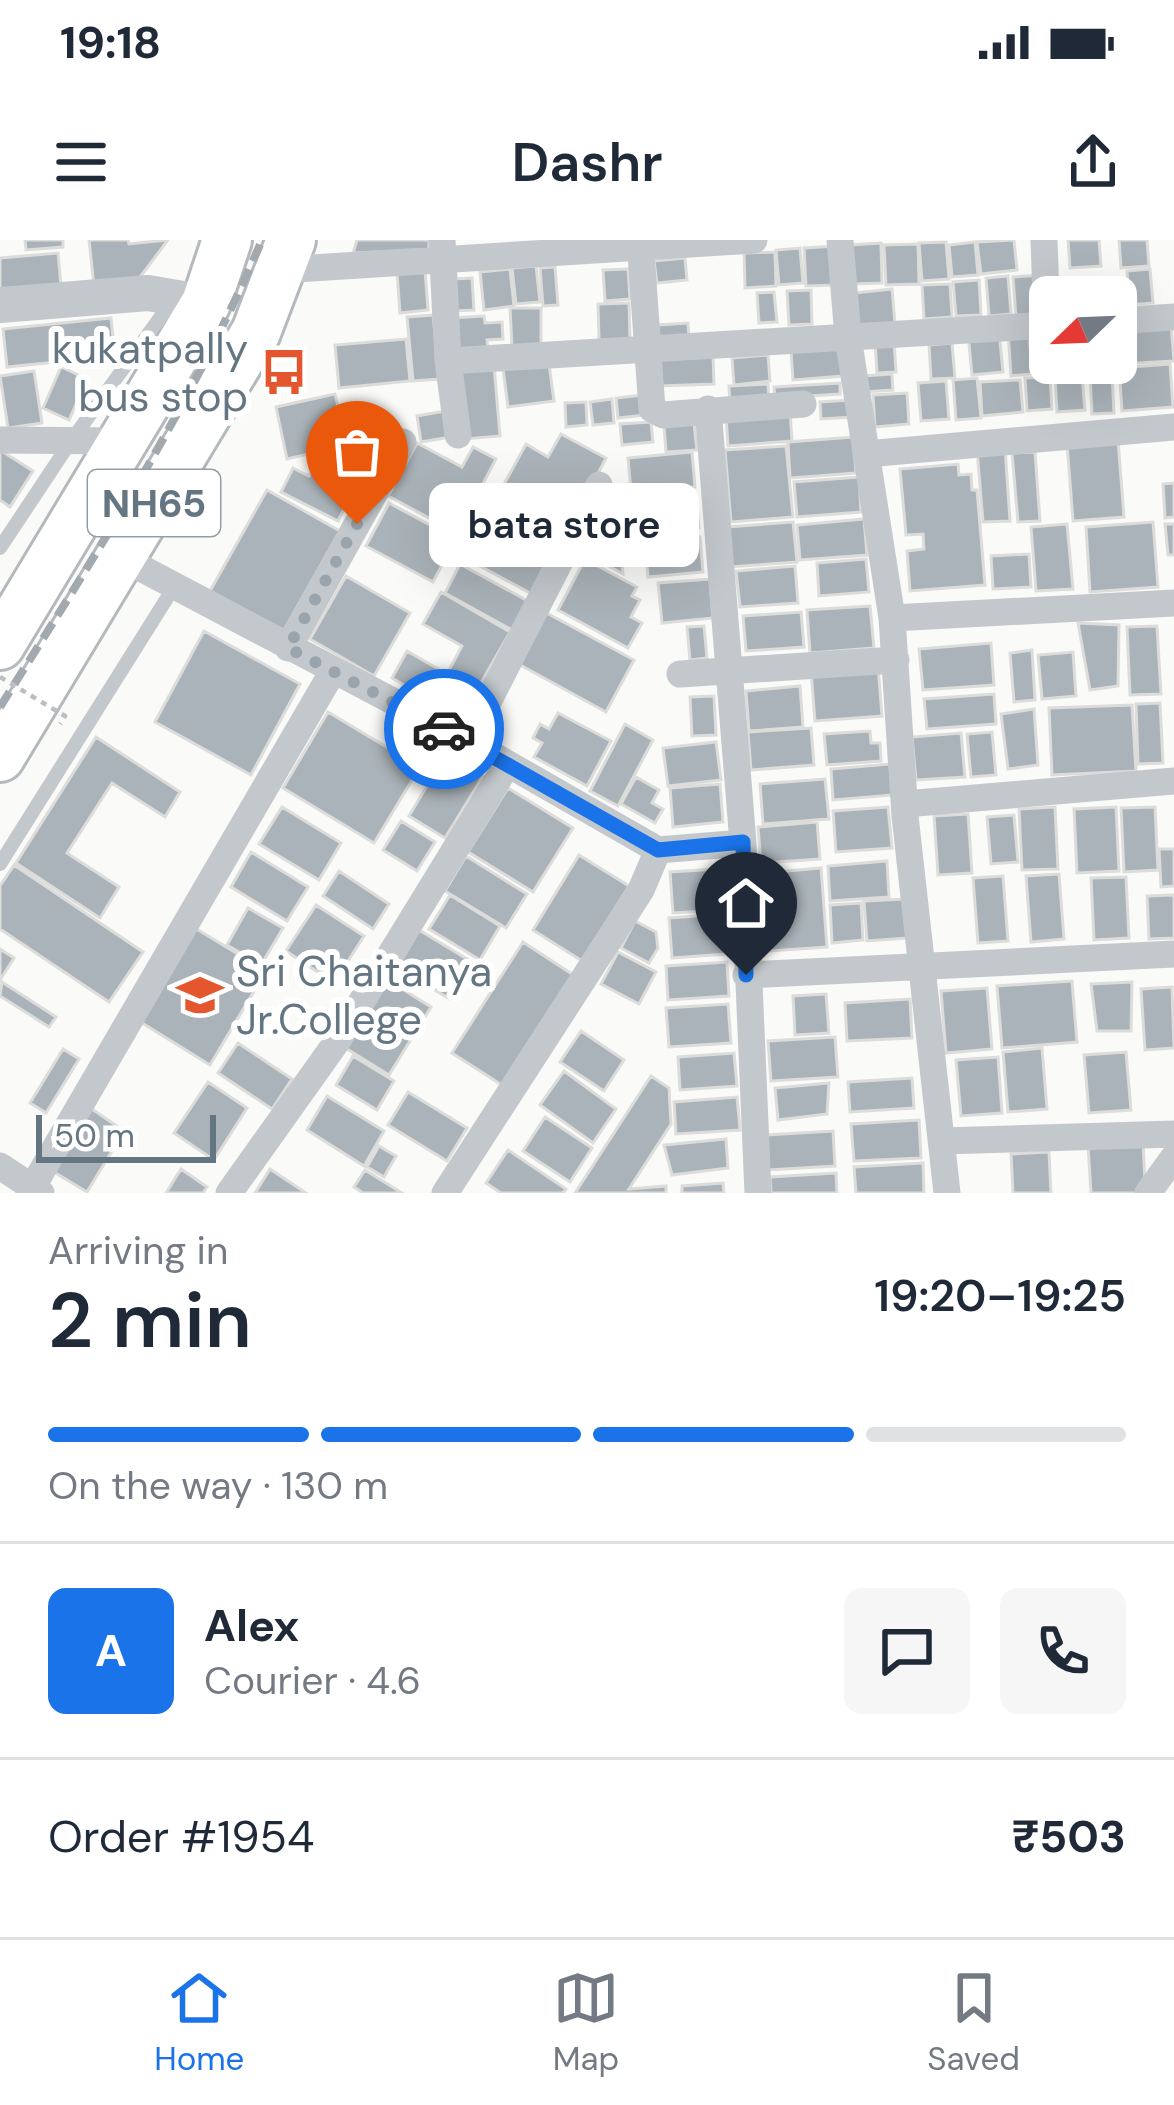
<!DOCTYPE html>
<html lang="en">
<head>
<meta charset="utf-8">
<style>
  body { margin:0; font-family:"DM Sans",sans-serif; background:#f6f6f7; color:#1f2937; height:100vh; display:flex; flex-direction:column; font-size:45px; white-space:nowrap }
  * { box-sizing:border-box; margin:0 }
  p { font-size:39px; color:#747a83 }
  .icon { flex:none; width:66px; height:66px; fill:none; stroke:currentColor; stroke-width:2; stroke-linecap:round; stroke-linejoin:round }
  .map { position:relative; height:953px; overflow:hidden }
  .sheet { display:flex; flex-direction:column; background:#fff; flex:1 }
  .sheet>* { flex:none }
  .needle { width:78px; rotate:247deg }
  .fabs { position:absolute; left:1029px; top:36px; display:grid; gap:24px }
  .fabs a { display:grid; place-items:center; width:108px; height:108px; border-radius:18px; background:#fff; box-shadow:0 12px 48px #0002; font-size:60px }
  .scale { position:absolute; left:36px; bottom:30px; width:180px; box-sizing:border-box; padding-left:12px; border:6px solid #657683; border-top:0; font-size:33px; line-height:42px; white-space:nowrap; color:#657683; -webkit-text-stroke:9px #fff; paint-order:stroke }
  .pin { position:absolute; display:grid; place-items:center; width:102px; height:102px; color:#fff; margin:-123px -51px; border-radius:50% 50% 50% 0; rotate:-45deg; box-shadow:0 0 12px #0007 }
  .pin .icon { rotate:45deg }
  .courier { position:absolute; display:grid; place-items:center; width:120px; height:120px; margin:-60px; border:9px solid #1a73e8; border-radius:50%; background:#fff; color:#222; box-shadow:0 3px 15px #0007 }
  .bubble { position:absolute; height:84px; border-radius:18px; background:#fff; box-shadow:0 12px 48px #0002; font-size:39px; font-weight:600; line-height:84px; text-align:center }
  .summary em { font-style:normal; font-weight:600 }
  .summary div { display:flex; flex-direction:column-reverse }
  .summary { display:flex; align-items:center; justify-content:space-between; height:204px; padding:0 48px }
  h1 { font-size:78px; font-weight:600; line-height:90px }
  .bar { display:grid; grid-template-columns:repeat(4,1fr); gap:18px 12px; align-content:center; height:144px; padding:0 48px }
  .bar i { height:15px; border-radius:9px; background:#e0e1e3 }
  .bar .selected { background:#1a73e8 }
  .bar p { grid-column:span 4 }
  .line { display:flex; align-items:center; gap:30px; padding:0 48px; border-top:3px solid #e0e1e3 }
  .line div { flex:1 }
  .round { display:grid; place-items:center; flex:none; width:126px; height:126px; border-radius:18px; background:#f6f6f7 }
  .status { display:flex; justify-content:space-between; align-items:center; height:84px; padding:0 60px; background:#fff; direction:ltr }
  .status svg { height:33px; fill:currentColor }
  header { display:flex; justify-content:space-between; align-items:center; height:156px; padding:0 48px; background:#fff; font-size:54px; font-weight:600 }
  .dock { display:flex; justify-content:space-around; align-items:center; height:168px; border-top:3px solid #e0e1e3; background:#fff; font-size:33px; color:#747a83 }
  .dock a { display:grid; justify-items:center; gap:6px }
  .dock .selected { color:#1a73e8 }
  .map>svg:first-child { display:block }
  .building { fill:#aab3b9; stroke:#dcdcda; stroke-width:3 }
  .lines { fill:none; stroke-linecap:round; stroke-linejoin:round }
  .trunk-casing { stroke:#b4b9bd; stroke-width:54 }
  .service { stroke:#c3c8cc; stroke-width:14 }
  .minor { stroke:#c3c8cc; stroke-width:27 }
  .tertiary { stroke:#c3c8cc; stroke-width:36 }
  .trunk { stroke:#fff; stroke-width:48 }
  .rail { stroke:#a2aab0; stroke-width:8; stroke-dasharray:18 9; stroke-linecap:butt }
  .path-bridge { stroke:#bbbfc2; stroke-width:4.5; stroke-dasharray:6 6; stroke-linecap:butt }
  .done { stroke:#99a4ac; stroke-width:12; stroke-dasharray:0 21.6 }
  .route { stroke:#1a73e8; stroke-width:15 }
  .labels { text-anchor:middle; stroke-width:12; stroke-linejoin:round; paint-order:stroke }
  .shield { fill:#fff; stroke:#939fa8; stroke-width:3 }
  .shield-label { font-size:39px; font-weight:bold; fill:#657683 }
  .poi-label { font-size:42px; fill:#657683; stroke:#fff; text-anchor:end }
</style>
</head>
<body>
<div class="status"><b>19:18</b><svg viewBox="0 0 49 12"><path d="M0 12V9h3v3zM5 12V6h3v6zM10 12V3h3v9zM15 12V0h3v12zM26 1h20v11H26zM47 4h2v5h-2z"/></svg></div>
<header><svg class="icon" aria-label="menu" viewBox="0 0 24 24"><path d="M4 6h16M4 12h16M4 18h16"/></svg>Dashr<svg class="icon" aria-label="share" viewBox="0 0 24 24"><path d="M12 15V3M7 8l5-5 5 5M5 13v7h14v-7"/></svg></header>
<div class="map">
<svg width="1174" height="953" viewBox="0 0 1174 953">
  <rect width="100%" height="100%" fill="#fafaf8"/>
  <path class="building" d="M25,0H63V7L26,10Z
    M89,0H128L129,4L168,0L137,41L94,46Z
    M357,0H429V10L353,13Z
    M1014,0L1017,30L981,34L977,2Z
    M1068,0H1099L1101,26L1070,28Z
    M1119,0H1147L1149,26L1121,28Z
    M946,2L949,39L922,41L919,3Z
    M975,2L978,35L952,37L949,5Z
    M881,3L882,43L853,44L850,5Z
    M918,4L919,44L886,45L884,5Z
    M837,6L839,45L806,46L804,8Z
    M800,8L803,43L779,45L776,10Z
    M775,12L776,46L745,48L744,13Z
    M58,13L61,46L0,51V18Z
    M685,18L687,40L657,43L654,21Z
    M536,26L540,62L516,64L512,28Z
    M555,27L558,65L543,66L540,28Z
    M510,29L514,66L484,70L480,32Z
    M628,29L630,59L605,61L603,30Z
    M1150,29L1153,63L1129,65L1127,31Z
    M425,30L428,70L400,73L397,32Z
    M1042,35L1044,75L1016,77L1013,37Z
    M1008,36L1011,74L989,76L986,38Z
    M472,38L474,70L454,71L453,39Z
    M979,40L981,75L956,76L953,42Z
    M950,44L952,77L924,79L922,45Z
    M892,49L895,83L857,86L854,53Z
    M811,50L812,84L789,85L787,51Z
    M774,52L777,82L759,83L757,53Z
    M629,63L630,99L599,100L598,64Z
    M510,68H541V107H512Z
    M433,75L440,139L413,141L407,77Z
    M484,76L485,83L502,82L503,99L487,100L488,110L452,112L451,78Z
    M111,78L115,116L7,127L3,89Z
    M688,83L689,98L659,100L658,85Z
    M1171,84L1174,121L1120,124L1118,87Z
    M1050,87V123H1067L1068,133L1046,134L1043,88Z
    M1029,90L1032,134L1011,136L1008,91Z
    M999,92L1003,132L972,135L968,94Z
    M406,99L410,141L339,148L335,105Z
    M894,99L896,132L877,133L875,100Z
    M952,103L955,138L931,139L929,105Z
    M841,108L843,136L793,140L791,112Z
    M713,115L714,144L659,146L657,119Z
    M768,115L770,141L734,145L732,118Z
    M549,124L554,161L508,167L503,129Z
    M1170,124L1173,167L1122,171L1119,128Z
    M494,125L500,196L465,199L458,128Z
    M61,127L87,139L69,180L43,168Z
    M34,131L42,183L8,188L0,136Z
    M892,134L893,150L863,152L862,136Z
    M1112,134L1114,173L1092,174L1090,136Z
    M1082,136L1085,170L1057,172L1055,138Z
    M1050,137L1052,169L1027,171L1025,138Z
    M977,138L981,178L956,180L953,140Z
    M1020,140L1023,172L982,176L980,142Z
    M946,141L949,179L921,181L918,143Z
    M840,143V154L775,158L774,147Z
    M768,144L769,162L730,165L729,146Z
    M907,153L909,184L875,187L873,155Z
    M335,154L347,205L287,219L276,167Z
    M644,155L646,175L618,178L616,158Z
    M612,159L614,183L593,185L590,162Z
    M851,160L853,177L821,179L820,162Z
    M586,162L587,185L566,187L565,163Z
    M451,170L456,196L421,202L417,176Z
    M790,170L792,201L728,206L726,175Z
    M651,182L653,202L622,205L620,184Z
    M694,184L697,210L666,212L664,186Z
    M561,194L606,218L570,287L501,250L526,204L548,217Z
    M853,197L856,233L790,238L788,202Z
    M1118,200L1124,277L1073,281L1067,203Z
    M417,203L462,227L473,207L496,219L457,293L388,256Z
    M786,206L793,277L731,282L725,210Z
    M1005,207L1010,281L983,282L977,209Z
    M0,210L33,231L10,267L0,260Z
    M345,212L367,223L338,281L281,252L293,228L309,236L315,223L334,233Z
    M692,212L695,247L631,252L628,218Z
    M1035,212L1040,281L1018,282L1012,213Z
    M958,224L959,235L971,234L972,250H977L985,345L910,351L907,311L924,309L923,294L906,295L900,229Z
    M859,237L861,272L797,277L794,242Z
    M1174,243V277L1165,278L1163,244Z
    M267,250L340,291L283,392L210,351Z
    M696,255L699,288L638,294L635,260Z
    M498,257L565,293L532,354L465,318Z
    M603,260L619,269L623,334L577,309Z
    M389,263L456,299L433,342L366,306Z
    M864,279L867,315L800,320L797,285Z
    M793,282L797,322L730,327L727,287Z
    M1153,282L1158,347L1090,352L1086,287Z
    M1067,284L1073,349L1036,351L1031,287Z
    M1165,284H1174V315H1168Z
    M700,297L703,332L648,337L645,302Z
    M1029,314L1031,347L993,349L991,316Z
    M585,319L637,347L632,356L640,360L631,377L642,383L628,408L558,370Z
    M866,319L869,352L819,356L817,323Z
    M460,324L528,361L512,390L445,353Z
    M795,326L798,363L740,367L736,331Z
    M346,336L410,373L374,436L310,399Z
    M710,339L713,378L662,383L658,343Z
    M441,352L510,392L461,478L392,438L407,411L447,434L462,406L423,384Z
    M870,366L874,408L810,413L807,370Z
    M541,370L634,420L606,472L513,421Z
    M801,372L804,407L746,411L743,376Z
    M1078,383L1119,385L1118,446L1090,450Z
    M704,386L707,418L690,420L687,387Z
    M1157,386L1161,454L1130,455L1127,387Z
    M204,391L300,444L251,535L155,482Z
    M991,403L994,445L923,450L919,409Z
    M1032,410L1035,460L1014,462L1010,413Z
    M1073,412L1076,456L1042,459L1038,415Z
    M878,426L882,476L815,481L811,431Z
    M800,446L803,487L749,491L746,451Z
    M994,454L996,484L927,489L924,459Z
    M714,456L716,495L692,496L690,457Z
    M1160,463L1163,523L1138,524L1136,464Z
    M1132,465L1136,531L1052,535L1049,468Z
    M1034,469L1038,525L1008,529L1001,474Z
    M328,472L420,527L374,603L283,548Z
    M558,473L611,501L587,546L534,517L542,503L533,498L540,484L549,489Z
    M625,484L653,500L618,566L590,551Z
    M811,488L814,525L751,530L748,492Z
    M870,491L871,503H880L881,521L827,525L824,494Z
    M992,492L996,535L971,537L967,494Z
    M961,493L965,537L916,540L912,497Z
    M96,497L180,552L165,577L112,543L67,613L119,647L100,678L16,623Z
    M716,502L721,540L668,546L663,508Z
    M446,514L483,536L445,598L409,576Z
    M890,524L893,555L833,560L831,529Z
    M636,537L659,550L652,563L663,569L655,583L621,564Z
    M825,539L829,579L763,584L760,544Z
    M720,544L723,582L673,587L670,548Z
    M508,548L573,588L533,652L468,612Z
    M282,567L341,603L319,640L259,604Z
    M888,567L892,608L836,612L833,571Z
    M1055,567L1058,629L1022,630L1019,569Z
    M1116,567L1119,631L1077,633L1074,569Z
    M1155,567L1158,630L1124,632L1121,568Z
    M968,574L972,633L938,635L934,576Z
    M1014,575L1018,622L991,624L987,577Z
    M401,581L435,602L417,631L383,610Z
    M817,582L820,619L761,623L758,587Z
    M1159,609H1174V646L1161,647Z
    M251,612L308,647L287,681L231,647Z
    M579,615L629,646L582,721L533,690Z
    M466,616L527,654L506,688L445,651Z
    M887,621L889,657L830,661L828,626Z
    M14,625L143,712L109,762L0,689V646Z
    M733,628L736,669L673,673L670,632Z
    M821,628L827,707L770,711L764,633Z
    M339,631L389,664L373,689L323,656Z
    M1059,634L1064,699L1031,702L1026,636Z
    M1003,636L1008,701L978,703L973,638Z
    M1126,637L1129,698L1094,700L1091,638Z
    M450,655L500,686L480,720L429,689Z
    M1174,655V698L1149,699L1147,656Z
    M905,659L907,698L867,701L864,661Z
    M861,663L863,700L832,703L830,665Z
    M316,665L364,696L334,743L286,711Z
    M248,668L283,688L261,725L227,705Z
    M723,674L726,714L672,718L669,678Z
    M635,681L656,692L658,708L649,723L621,708Z
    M190,685L266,731L210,825L134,778Z
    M419,690L472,722L450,759L397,728Z
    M523,702L578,738L508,849L452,813Z
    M0,709L14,718L0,740Z
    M618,712L656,732L639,764L601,744Z
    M727,722L729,756L668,760L666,726Z
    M380,735L431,767L389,835L339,804Z
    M1072,741L1077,802L1002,808L997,746Z
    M2,742L56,777L49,787L0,756Z
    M1132,742L1131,791H1097L1091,744Z
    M1172,747L1174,808L1145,810L1141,749Z
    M987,748L992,809L946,813L941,751Z
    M826,754L829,793L795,795L793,756Z
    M910,759L912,798L847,801L845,763Z
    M728,764L731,803L669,807L666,768Z
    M581,791L624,820L604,851L560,822Z
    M835,797L838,837L771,841L768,801Z
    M238,803L292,839L272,869L218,833Z
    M1042,808L1047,869L1008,872L1003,812Z
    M63,809L79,819L46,873L30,863Z
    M1126,812L1131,870L1089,873L1084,815Z
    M734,813L737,846L680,850L678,817Z
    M353,816L394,841L377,870L336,845Z
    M998,817L1002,873L961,876L956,820Z
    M564,831L616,869L593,903L540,865Z
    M651,836L669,848L671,884L629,949L666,946V953H575Z
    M912,838L914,868L850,872L848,842Z
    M208,842L247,868L214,920L174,893Z
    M829,843L827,874L778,880L775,848Z
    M408,852L467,888L447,921L388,885Z
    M327,856L384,891L364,926L307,890Z
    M737,857L740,890L676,894L674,862Z
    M89,867L124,891L87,952L49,929Z
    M545,877L592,908L570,942L523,911Z
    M919,880L921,918L854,921L851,884Z
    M833,891L835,926L768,930L766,895Z
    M726,899L728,928L672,935L664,905Z
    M1143,902L1145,942L1138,953H1091L1088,905Z
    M379,906L396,916L384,937L367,927Z
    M508,910L566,949L563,953H501L486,943Z
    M1049,912L1051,953H1013L1011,914Z
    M923,923L924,953H856L854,927Z
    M181,929L207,947L203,953H166Z
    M270,929L306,953H255Z
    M365,930L402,953H363L354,947Z
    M836,933L837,953H771L770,937Z
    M723,943L724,953H682V946Z"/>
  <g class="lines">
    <defs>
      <path id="trunk" d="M0,405L206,63L227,0
        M0,517L256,92L291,0"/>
    </defs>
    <use href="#trunk" class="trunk-casing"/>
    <path class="service" d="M0,308L71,201L172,61
      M0,624L174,347"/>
    <path class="minor" d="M442,0L448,121L458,195
      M640,0L652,169L663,175L803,164
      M840,0L848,97L892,378L905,576L947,953
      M1044,0L1047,85
      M280,30L754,0
      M1116,81L1174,77
      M448,121L1050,85
      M708,169L743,603L758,953
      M0,200L124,201
      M866,214L1174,187
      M122,318L468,501L658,610L743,603
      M892,378L1174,363
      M288,408L403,202
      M680,434L896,420
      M468,501L599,245
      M905,564L1174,541
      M746,735L1174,714
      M943,901L1174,894
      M0,926L41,953
      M29,953L333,431
      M229,953L338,800L507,525
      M445,953L641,650L658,610
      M1148,953L1174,917"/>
    <path class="tertiary" d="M0,65L148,53L206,63"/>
    <use href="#trunk" class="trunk"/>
    <path class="rail" d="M0,467C95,316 192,165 262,0"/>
    <path class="path-bridge" d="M0,437L65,476L60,484"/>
  </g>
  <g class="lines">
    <path class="done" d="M357,284L288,408L444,489"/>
    <path class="route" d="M444,489L658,610L743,602L746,735"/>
  </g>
  <defs>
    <symbol id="bus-bare" viewBox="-9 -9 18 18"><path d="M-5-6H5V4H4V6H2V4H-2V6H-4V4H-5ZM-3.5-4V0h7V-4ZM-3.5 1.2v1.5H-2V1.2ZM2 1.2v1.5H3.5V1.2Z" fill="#e4572e" stroke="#fff" stroke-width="2.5" paint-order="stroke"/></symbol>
    <symbol id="university-bare" viewBox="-9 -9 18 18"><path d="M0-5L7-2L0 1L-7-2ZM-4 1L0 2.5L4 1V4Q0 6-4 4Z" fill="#e4572e" stroke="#fff" stroke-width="2.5" paint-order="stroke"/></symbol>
  </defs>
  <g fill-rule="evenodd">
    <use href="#bus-bare" x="251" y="99" width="66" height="66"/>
    <use href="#university-bare" x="167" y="722" width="66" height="66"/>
  </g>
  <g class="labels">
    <rect class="shield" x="88" y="230" width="132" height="66" rx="9"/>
    <g class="shield-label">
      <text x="154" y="277">NH65</text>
    </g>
    <g class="poi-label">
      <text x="248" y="123">kukatpally<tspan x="248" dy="48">bus stop</tspan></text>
      <text x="236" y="746" text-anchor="start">Sri Chaitanya<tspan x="236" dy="48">Jr.College</tspan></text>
    </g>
  </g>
</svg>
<div class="fabs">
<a><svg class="needle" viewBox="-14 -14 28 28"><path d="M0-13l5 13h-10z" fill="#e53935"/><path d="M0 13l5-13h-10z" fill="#747a83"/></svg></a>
</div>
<div class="scale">50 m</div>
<div class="pin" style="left:357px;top:284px;background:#ea580c"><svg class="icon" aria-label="bag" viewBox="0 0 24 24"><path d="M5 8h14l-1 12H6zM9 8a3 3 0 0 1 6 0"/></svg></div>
<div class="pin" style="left:746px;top:735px;background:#1f2937"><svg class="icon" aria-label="home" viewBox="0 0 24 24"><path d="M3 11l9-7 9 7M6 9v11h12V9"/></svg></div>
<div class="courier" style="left:444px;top:489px"><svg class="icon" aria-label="car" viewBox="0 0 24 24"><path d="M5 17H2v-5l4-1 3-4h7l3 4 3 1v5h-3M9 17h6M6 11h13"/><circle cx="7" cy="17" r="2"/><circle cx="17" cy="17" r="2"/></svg></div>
<div class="bubble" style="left:429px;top:243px;width:270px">bata store</div>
</div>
<section class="sheet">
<div class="summary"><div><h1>2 min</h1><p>Arriving in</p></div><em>19:20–19:25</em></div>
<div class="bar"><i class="selected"></i><i class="selected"></i><i class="selected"></i><i></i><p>On the way · 130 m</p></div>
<div class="line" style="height:216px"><b class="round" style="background:#1a73e8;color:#fff">A</b><div><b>Alex</b><p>Courier · 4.6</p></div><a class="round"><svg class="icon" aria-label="chat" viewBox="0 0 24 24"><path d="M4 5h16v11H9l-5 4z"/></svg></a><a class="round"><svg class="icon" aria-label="phone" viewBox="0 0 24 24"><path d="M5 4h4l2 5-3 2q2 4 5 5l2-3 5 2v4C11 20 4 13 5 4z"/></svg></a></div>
<div class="line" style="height:156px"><div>Order #1954</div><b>₹503</b></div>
</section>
<nav class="dock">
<a class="selected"><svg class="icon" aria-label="home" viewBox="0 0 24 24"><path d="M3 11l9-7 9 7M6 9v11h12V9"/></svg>Home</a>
<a><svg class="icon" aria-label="map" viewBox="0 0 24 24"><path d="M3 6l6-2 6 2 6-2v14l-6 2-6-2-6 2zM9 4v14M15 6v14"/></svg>Map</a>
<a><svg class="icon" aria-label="saved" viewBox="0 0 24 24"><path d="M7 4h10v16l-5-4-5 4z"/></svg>Saved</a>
</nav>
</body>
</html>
